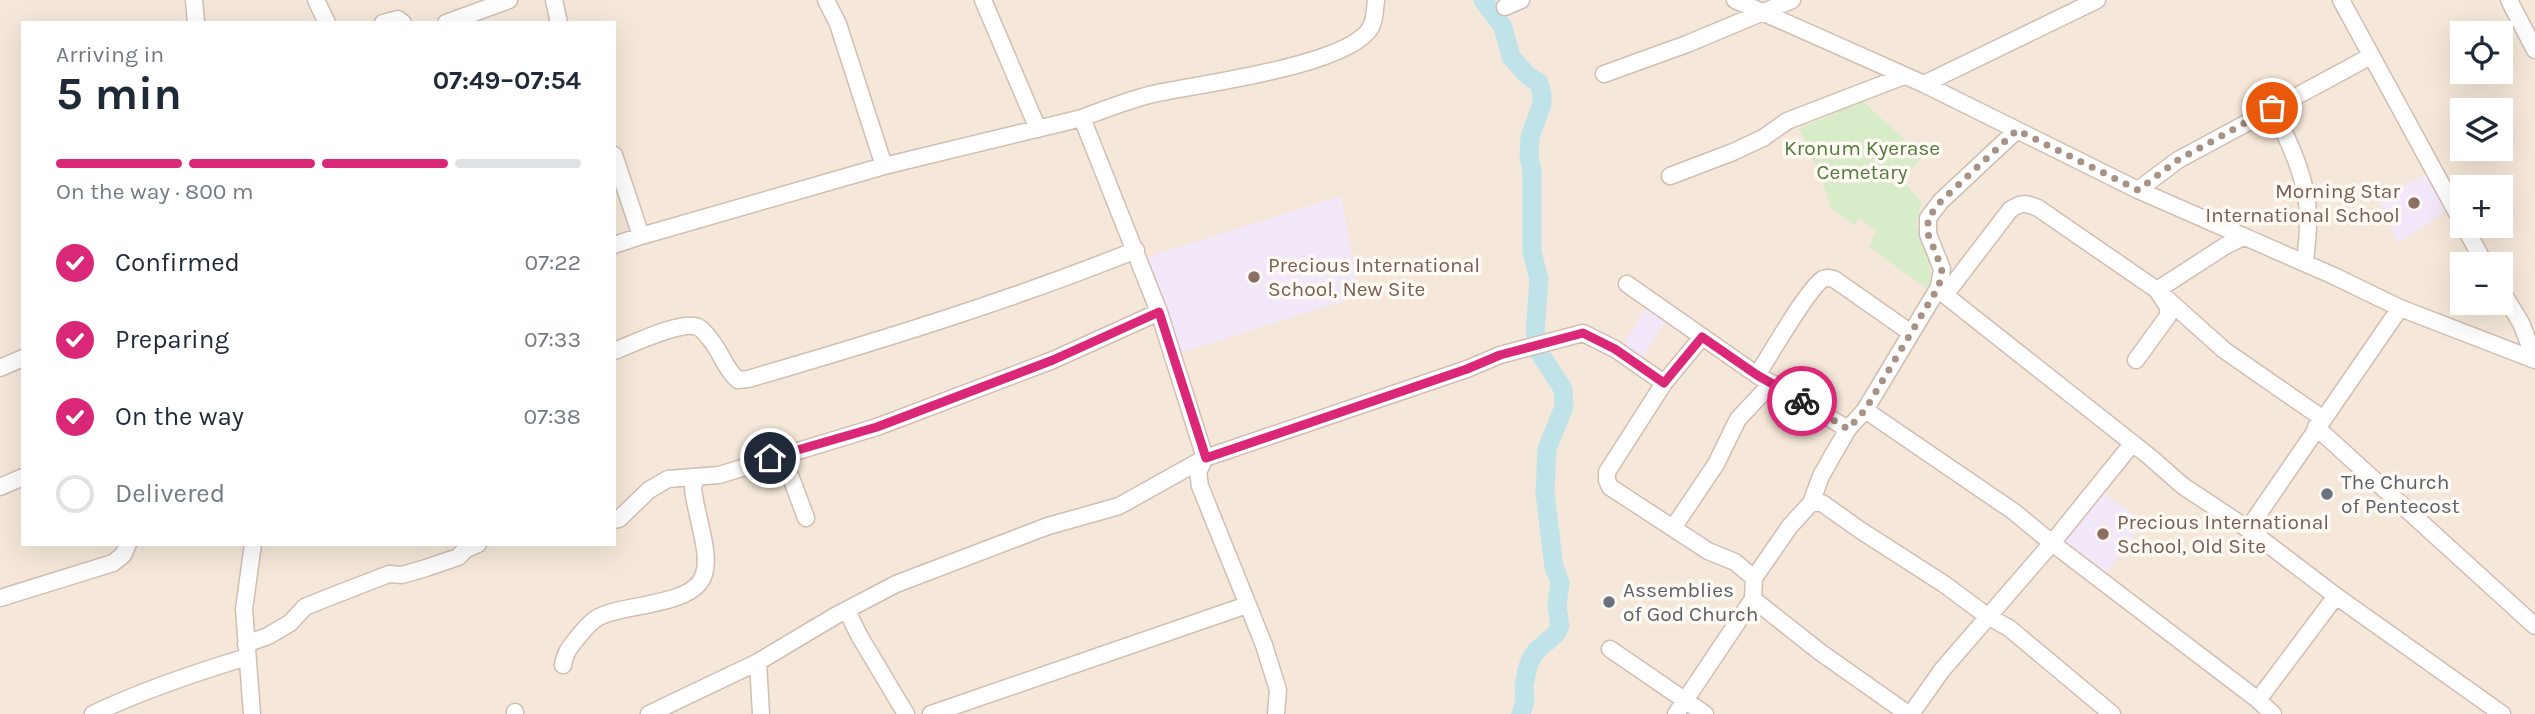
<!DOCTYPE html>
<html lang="en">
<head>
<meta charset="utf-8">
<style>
  body { margin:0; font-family:Karla,sans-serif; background:#f6f6f7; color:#1f2937; height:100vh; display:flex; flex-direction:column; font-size:26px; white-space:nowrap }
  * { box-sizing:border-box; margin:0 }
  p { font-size:23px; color:#747a83 }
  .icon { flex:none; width:38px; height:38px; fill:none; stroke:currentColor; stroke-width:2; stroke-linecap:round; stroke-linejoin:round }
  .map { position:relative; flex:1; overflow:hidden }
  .sheet { position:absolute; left:21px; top:21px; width:595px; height:525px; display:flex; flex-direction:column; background:#fff; border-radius:0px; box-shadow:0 7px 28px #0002 }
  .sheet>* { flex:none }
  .buttons { position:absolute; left:2450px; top:21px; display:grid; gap:14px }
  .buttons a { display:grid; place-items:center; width:63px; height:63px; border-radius:0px; background:#fff; box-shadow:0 7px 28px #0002; font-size:35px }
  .pin { position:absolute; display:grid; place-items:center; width:60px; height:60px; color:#fff; margin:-30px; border:4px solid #fff; border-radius:50%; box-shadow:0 2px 7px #0007 }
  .courier { position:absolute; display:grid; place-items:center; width:70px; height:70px; margin:-35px; border:5px solid #db2777; border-radius:50%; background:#fff; color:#222; box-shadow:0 2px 9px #0007 }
  .headline em { font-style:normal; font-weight:700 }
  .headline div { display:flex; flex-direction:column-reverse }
  .headline { display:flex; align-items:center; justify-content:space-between; height:119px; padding:0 35px }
  h1 { font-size:46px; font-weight:700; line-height:52px }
  .bar { display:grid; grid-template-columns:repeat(4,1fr); gap:10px 7px; align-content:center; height:84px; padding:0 35px }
  .bar i { height:9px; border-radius:5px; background:#e0e1e3 }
  .bar .current { background:#db2777 }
  .bar p { grid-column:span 4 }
  ol { padding:0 35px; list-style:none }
  li { display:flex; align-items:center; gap:21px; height:77px }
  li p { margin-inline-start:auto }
  li .icon { padding:7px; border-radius:50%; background:#db2777; color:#fff; stroke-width:4 }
  li:last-child { color:#747a83 }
  li i { width:38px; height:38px; border:4px solid #e0e1e3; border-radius:50% }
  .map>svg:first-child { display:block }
  .residential { fill:#f5e8da; fill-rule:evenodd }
  .education { fill:#f3e8fa }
  .green { fill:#d8ecc9 }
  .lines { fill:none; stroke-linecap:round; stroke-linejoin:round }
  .river { stroke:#bfe3e8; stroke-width:19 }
  .minor-casing { stroke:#d1beb0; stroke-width:19 }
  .minor { stroke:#fff; stroke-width:16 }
  .done { stroke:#a89285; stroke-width:7; stroke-dasharray:0 12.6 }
  .route { stroke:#db2777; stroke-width:9 }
  .education-dot { fill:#8d6e63; stroke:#fffaf3; stroke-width:2.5 }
  .worship-dot { fill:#6b7280; stroke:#fffaf3; stroke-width:2.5 }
  .labels { text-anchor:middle; stroke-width:7; stroke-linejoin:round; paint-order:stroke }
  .park-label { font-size:21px; fill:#537a41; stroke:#fffaf3 }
  .education-label { font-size:21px; fill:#785e54; stroke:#fffaf3; text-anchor:start }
  .worship-label { font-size:21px; fill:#5b616d; stroke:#fffaf3; text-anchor:start }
</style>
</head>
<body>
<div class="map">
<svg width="2535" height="714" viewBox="0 0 2535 714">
  <rect width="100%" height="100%" fill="#fdf6ec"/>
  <path class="residential" d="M0,0H2535V714H0ZM23,23H614V544H23ZM2462,33H2501V72H2462ZM2462,110H2501V149H2462ZM2462,187H2501V226H2462ZM2462,264H2501V303H2462Z"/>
  <path class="education" d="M2431,172L2450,208L2398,243L2378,198Z
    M1341,196L1359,296L1179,353L1145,258Z
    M1647,306L1667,318L1642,359L1622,347Z
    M2101,492L2144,522L2106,574L2064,544Z"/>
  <path class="green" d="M1862,101L1923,156L1902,180L1922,202L1916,224L1929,259L1933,293L1869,247L1876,230L1859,219L1854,225L1831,209L1821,177L1799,129Z"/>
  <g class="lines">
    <path class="river" d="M1483,0L1503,27L1511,57L1527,75L1539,83L1542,94V104L1530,137L1529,157L1532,171V252L1539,279L1535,333L1539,352L1563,389L1564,407L1547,449L1545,493L1554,567L1560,582L1557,606L1560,626L1556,634L1536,651L1530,661L1527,669L1524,688L1525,701L1521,714"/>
    <defs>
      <path id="minor" d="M194,0L196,23
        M316,0L327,23
        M554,0L559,23
        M826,0L838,24L884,166
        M983,0L1038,129
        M1735,0L1924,84L2138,190L2334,276L2400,308L2535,360
        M2341,0L2462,222
        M2509,0L2535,50
        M1505,7L1521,0
        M383,23L398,19L403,23
        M446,23L509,0
        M1604,74L1687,44L1792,0
        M1924,84L2097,0
        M2272,108C2290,143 2310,184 2308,224C2308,237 2306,250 2305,263
        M614,155L641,236
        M1670,176L1733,152L1763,138L1787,121L1904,76
        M2138,190L2178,160L2371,56
        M2464,226L2485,264
        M614,245L641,236L884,166L1082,118
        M1627,284L1757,375L1848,429
        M1939,287L1945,295L2150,457L2183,486L2248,529L2336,596L2502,714
        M2501,290L2521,323L2535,359
        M1945,295L2010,210C2021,202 2026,203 2038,208L2157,290L2224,350L2322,418
        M1702,337L1664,383L1607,472V480L1610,487L1708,551L1735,562L1754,578
        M614,351C633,344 681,320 698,327C704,330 709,338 713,343C722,355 726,370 738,380L748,379C879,341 1009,301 1136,250
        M2136,360L2168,316V307L2157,290L2225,246L2243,237
        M0,368L23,358
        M1757,375C1769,357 1808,288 1823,279C1828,277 1829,278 1834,279L1911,333
        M1865,410L2013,511L2052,543L2258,700L2273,714
        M2316,427L2535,626
        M785,454L787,467L806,518
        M0,487L23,477
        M1811,503H1822L1860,530L1944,584L1987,616L2009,628L2112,714
        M614,520L619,519L649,490L668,479L719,475L877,427L1053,360L1159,312
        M1673,528L1716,464L1738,419L1772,383
        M2248,529L2400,308
        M0,598L113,563L123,555L128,544
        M1753,599L1820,652L1908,714
        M847,611L860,637L906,714
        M246,644L268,636L290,623L305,607L327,598L389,574L402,575L426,568L458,557L466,549L478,544
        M1610,649L1705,714
        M758,662L761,714
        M563,665C565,652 570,647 578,637C583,631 590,622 597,618C622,603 695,607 704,574C711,552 695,513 693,488L696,477
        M2258,700L2336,596
        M515,712V714
        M93,714C143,690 194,673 247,657
        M252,714L244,609L253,544
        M649,714L758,662L835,616L896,584L1048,526L1119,506L1205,458L1467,369L1500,355L1583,333L1615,349L1664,383
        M931,714L1247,605
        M1276,714L1278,690L1264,645L1200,486L1198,472L1205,458L1159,312L1082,118C1105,109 1129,100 1153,94C1197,84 1350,66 1371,27C1375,20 1375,7 1376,0
        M1676,714L1753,599L1754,578L1790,526L1811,503L1821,476L1834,453L1848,429L1865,410L1939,287L1942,269L1928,234V218L1941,201L2017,130
        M1911,714L1942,670L2052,543L2132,444"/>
    </defs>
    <use href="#minor" class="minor-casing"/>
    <use href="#minor" class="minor"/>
  </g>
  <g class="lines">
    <path class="done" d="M1802,401L1848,429L1865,410L1939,286L1942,269L1928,234V218L1941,201L2017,130L2138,190L2178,160L2272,108"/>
    <path class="route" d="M770,458L877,427L1053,360L1159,312L1206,458L1467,369L1500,355L1583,333L1615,349L1664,383L1702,337L1757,375L1802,401"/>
  </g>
  <g class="education-dot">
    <circle cx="2414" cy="203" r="7"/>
    <circle cx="1254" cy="277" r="7"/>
    <circle cx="2103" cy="534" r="7"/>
  </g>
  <g class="worship-dot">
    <circle cx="2327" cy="494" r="7"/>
    <circle cx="1609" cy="602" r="7"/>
  </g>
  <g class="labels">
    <g class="park-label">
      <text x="1862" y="155">Kronum Kyerase<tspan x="1862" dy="24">Cemetary</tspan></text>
    </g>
    <g class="education-label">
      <text x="2400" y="198" text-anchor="end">Morning Star<tspan x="2400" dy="24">International School</tspan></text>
      <text x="1268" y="272">Precious International<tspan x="1268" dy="24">School, New Site</tspan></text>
      <text x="2117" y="529">Precious International<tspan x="2117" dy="24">School, Old Site</tspan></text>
    </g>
    <g class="worship-label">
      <text x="2341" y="489">The Church<tspan x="2341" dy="24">of Pentecost</tspan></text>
      <text x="1623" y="597">Assemblies<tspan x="1623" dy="24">of God Church</tspan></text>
    </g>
  </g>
</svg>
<div class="buttons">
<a><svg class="icon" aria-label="locate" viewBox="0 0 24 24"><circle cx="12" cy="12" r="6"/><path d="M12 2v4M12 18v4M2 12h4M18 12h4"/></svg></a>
<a><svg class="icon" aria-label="layers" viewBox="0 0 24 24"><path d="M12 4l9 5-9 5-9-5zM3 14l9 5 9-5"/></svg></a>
<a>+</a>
<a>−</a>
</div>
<div class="pin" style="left:2272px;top:108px;background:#ea580c"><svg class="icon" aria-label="bag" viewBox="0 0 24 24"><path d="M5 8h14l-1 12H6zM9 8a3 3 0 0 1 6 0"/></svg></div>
<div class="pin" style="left:770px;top:458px;background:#1f2937"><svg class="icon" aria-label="home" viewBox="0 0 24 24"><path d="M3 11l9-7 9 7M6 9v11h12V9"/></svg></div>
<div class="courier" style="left:1802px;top:401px"><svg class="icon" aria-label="bike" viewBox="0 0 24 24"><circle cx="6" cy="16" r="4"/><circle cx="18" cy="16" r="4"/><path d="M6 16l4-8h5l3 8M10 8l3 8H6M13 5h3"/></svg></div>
<section class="sheet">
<div class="headline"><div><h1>5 min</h1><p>Arriving in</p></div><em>07:49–07:54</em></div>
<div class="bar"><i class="current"></i><i class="current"></i><i class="current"></i><i></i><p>On the way · 800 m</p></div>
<ol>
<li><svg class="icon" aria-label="check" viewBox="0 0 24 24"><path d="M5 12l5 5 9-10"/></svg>Confirmed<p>07:22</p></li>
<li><svg class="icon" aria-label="check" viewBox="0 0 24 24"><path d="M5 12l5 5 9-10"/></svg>Preparing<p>07:33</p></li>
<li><svg class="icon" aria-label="check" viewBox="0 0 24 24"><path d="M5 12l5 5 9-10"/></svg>On the way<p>07:38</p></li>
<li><i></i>Delivered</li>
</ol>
</section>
</div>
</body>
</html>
